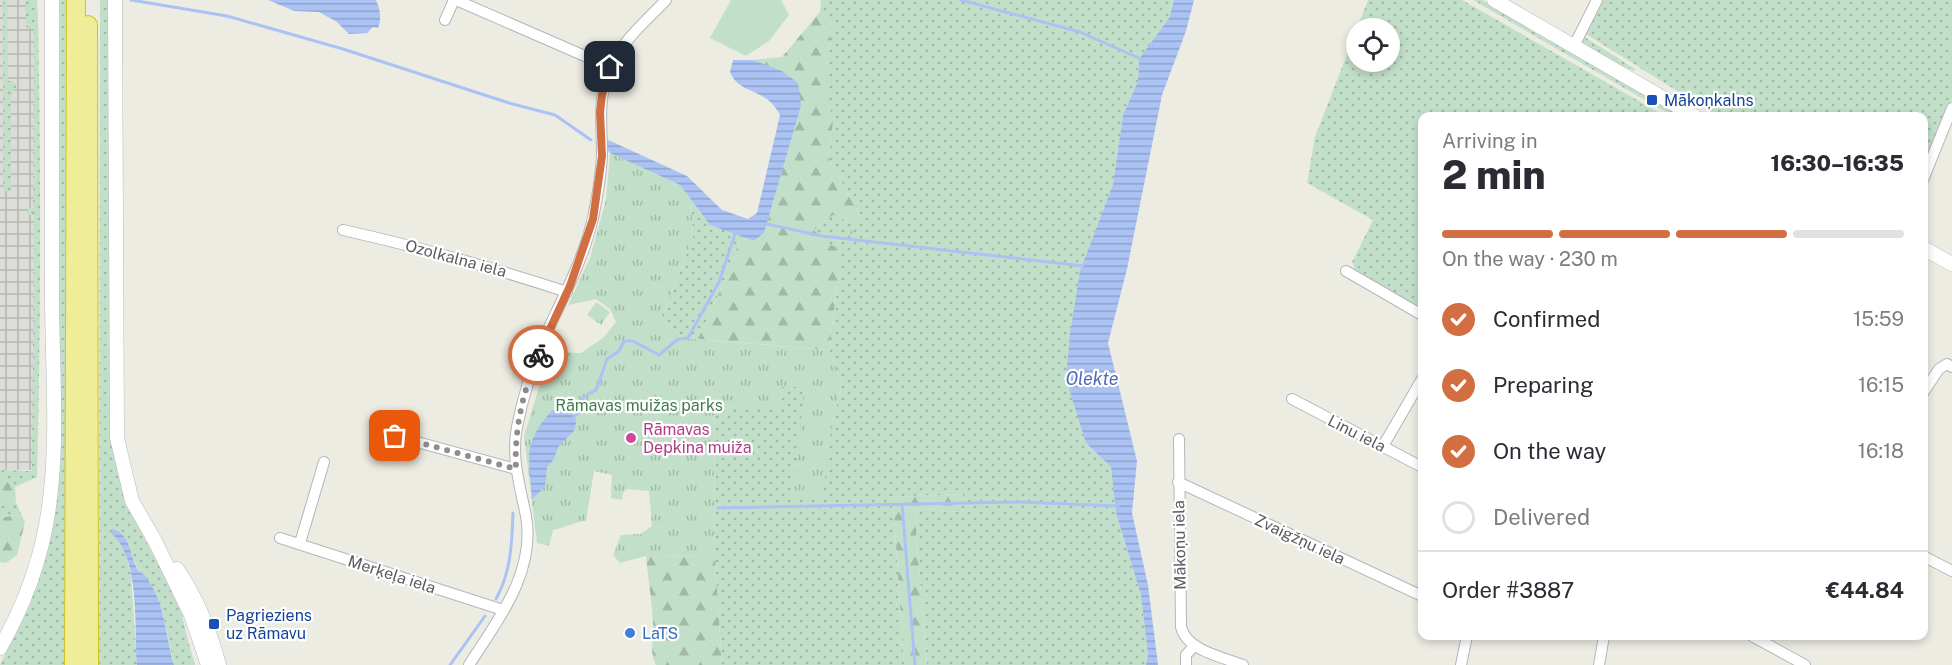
<!DOCTYPE html>
<html lang="en">
<head>
<meta charset="utf-8">
<style>
  body { margin:0; font-family:"Public Sans",sans-serif; background:#f7f7f7; color:#2b2b33; height:100vh; display:flex; flex-direction:column; font-size:22px; white-space:nowrap }
  * { box-sizing:border-box; margin:0 }
  p { font-size:20px; color:#7c7c81 }
  .icon { flex:none; width:33px; height:33px; fill:none; stroke:currentColor; stroke-width:2; stroke-linecap:round; stroke-linejoin:round }
  .map { position:relative; flex:1; overflow:hidden }
  .panel { position:absolute; left:1418px; top:112px; width:510px; height:528px; display:flex; flex-direction:column; background:#fff; border-radius:12px; box-shadow:0 3px 9px #0003 }
  .panel>* { flex:none }
  .fabs { position:absolute; left:1346px; top:18px; display:grid; gap:12px }
  .fabs a { display:grid; place-items:center; width:54px; height:54px; border-radius:50%; background:#fff; box-shadow:0 3px 9px #0003; font-size:30px }
  .pin { position:absolute; display:grid; place-items:center; width:51px; height:51px; color:#fff; margin:-26px; border-radius:12px; box-shadow:0 3px 9px #0006 }
  .courier { position:absolute; display:grid; place-items:center; width:60px; height:60px; margin:-30px; border:4px solid #d26f42; border-radius:50%; background:#fff; color:#222; box-shadow:0 2px 8px #0007 }
  .head em { font-style:normal; font-weight:800 }
  .head div { display:flex; flex-direction:column-reverse }
  .head { display:flex; align-items:center; justify-content:space-between; height:102px; padding:0 24px }
  h1 { font-size:39px; font-weight:800; line-height:45px }
  .bar { display:grid; grid-template-columns:repeat(4,1fr); gap:9px 6px; align-content:center; height:72px; padding:0 24px }
  .bar i { height:8px; border-radius:4px; background:#e1e1e2 }
  .bar .current { background:#d26f42 }
  .bar p { grid-column:span 4 }
  .line { display:flex; align-items:center; gap:15px; padding:0 24px; border-top:2px solid #e1e1e2 }
  .line div { flex:1 }
  ol { padding:0 24px; list-style:none }
  li { display:flex; align-items:center; gap:18px; height:66px }
  li p { margin-inline-start:auto }
  li .icon { padding:6px; border-radius:50%; background:#d26f42; color:#fff; stroke-width:4 }
  li:last-child { color:#7c7c81 }
  li i { width:33px; height:33px; border:3px solid #e1e1e2; border-radius:50% }
  .map>svg:first-child { display:block }
  .industrial { fill:url(#industrial-grid) }
  .grass { fill:url(#grass-dots) }
  .forest { fill:url(#forest-firs) }
  .park { fill:url(#park-tufts) }
  .pitch { fill:#c2e0c9 }
  .water { fill:url(#water-rules) }
  .lines { fill:none; stroke-linecap:round; stroke-linejoin:round }
  .stream { stroke:#abc3f4; stroke-width:3 }
  .street-casing { stroke:#b5b6bb; stroke-width:12 }
  .secondary-casing { stroke:#b8b9bf; stroke-width:15 }
  .highway-casing { stroke:#d2c31d; stroke-width:20 }
  .street { stroke:#fff; stroke-width:10 }
  .secondary { stroke:#fff; stroke-width:14 }
  .highway { stroke:#efed97; stroke-width:18 }
  .done { stroke:#8e8e8e; stroke-width:6; stroke-dasharray:0 10.8 }
  .route { stroke:#d26f42; stroke-width:8 }
  .transit-dot { fill:#1a4fb4; stroke:#fff; stroke-width:2 }
  .hotel-dot { fill:#d1479c; stroke:#fff; stroke-width:2 }
  .shop-dot { fill:#3f7fe0; stroke:#fff; stroke-width:2 }
  .labels { text-anchor:middle; stroke-width:4.5; stroke-linejoin:round; paint-order:stroke }
  .transit-label { font-size:16px; fill:#164399; stroke:#fff; text-anchor:start }
  .street-label { font-size:16px; fill:#5b5c61; stroke:#fff }
  .park-label { font-size:16px; fill:#3f7d50; stroke:#fff }
  .hotel-label { font-size:16px; fill:#b23c85; stroke:#fff; text-anchor:start }
  .shop-label { font-size:16px; fill:#366cbe; stroke:#fff; text-anchor:start }
  .water-label { font-size:18px; font-style:italic; fill:#516ab3; stroke:#fff }
</style>
</head>
<body>
<div class="map">
<svg width="1952" height="665" viewBox="0 0 1952 665">
  <defs>
    <pattern id="industrial-grid" width="8" height="8" patternUnits="userSpaceOnUse" patternTransform="scale(1.5)"><rect width="8" height="8" fill="#ddddd7"/><path d="M0 4h8M4 0v8" fill="none" stroke="#b6b6b2"/></pattern>
    <pattern id="grass-dots" width="8" height="8" patternUnits="userSpaceOnUse" patternTransform="scale(1.5)"><rect width="8" height="8" fill="#c2e0c9"/><path d="M2 2h.1M6 6h.1" fill="none" stroke="#a1b9a7" stroke-width="1.8" stroke-linecap="round"/></pattern>
    <pattern id="forest-firs" width="22" height="20" patternUnits="userSpaceOnUse" patternTransform="scale(1.5)"><rect width="22" height="20" fill="#c2e0c9"/><path d="M5 1l3.5 6h-7zM16 11l3.5 6h-7z" fill="#a1b9a7"/></pattern>
    <pattern id="park-tufts" width="24" height="20" patternUnits="userSpaceOnUse" patternTransform="scale(1.5)"><rect width="24" height="20" fill="#c2e0c9"/><path d="M3 7l-1-3M5 7V3M7 7l1-3M15 17l-1-3M17 17v-4M19 17l1-3" fill="none" stroke="#a1b9a7"/></pattern>
    <pattern id="water-rules" width="6" height="5" patternUnits="userSpaceOnUse" patternTransform="scale(1.5)"><rect width="6" height="5" fill="#abc3f4"/><path d="M0 2.5h6" fill="none" stroke="#8ea2c9"/></pattern>
  </defs>
  <rect width="100%" height="100%" fill="#ecece3"/>
  <path class="industrial" d="M0,0H37L35,470H0Z"/>
  <path class="grass" d="M3,0H9L7,1L8,81H13L17,85L11,98V191H3Z
    M26,0H37L38,18C41,171 41,324 37,477L15,487L7,481L0,483V470L31,471L32,468L34,215H27L28,209L33,208L34,29L26,27Z
    M60,0H66L65,665H0L29,603L51,534L59,474Z
    M100,0H110V400L111,430L119,479L142,534L180,605L187,637L195,665H174L163,614L143,574C132,566 131,542 115,529H113L125,551L131,574L137,665H99Z
    M821,0H1174L1169,18L1139,59L1138,81L1123,115L1113,184L1080,271L1086,443L1111,467L1116,513L1141,595L1148,655L1146,665H927L916,532L917,508L957,512L963,494L889,497L894,515L904,665H722L715,557L714,407H780L782,387H804L802,423L794,474L832,425L842,383L829,350L838,283L825,242L814,230L833,215L853,223L851,233L861,217L829,159L833,122L825,89L832,20L820,12Z
    M1368,0H1462L1667,117H1422V312L1356,272L1352,262L1373,220L1307,183L1315,137L1356,31V62H1389V28H1357Z
    M1473,0H1482L1670,108L1677,117H1674Z
    M1603,0H1952V99L1923,169V117H1719L1584,33Z
    M1583,36L1635,69V71L1605,59L1583,46L1581,40Z
    M691,200L710,225L741,236L729,271L698,339L683,338L661,318L693,238Z
    M16,502L21,514L0,518V505Z"/>
  <path class="forest" d="M820,12L832,19L826,89L833,121L829,159L861,217L850,236L852,223L833,215L814,230L825,242L842,250L829,350L698,339L729,271L741,236L754,241L764,233L801,106L765,66L753,60L782,57Z
    M7,481L15,487L16,502L0,505V483Z
    M963,494L958,512L917,508L916,532L927,665H904L894,515L889,497Z
    M21,514L25,522L17,555L6,563L0,562V518Z
    M646,556L715,557L722,665H656C649,653 654,637 653,623C652,601 648,578 646,556Z"/>
  <path class="park" d="M610,153L680,185L691,200L693,238L661,318L683,338L829,350L842,383L832,425L822,499L793,498C794,461 802,424 804,387H782L781,407L714,408L715,557L646,556L620,563L613,555L621,535L641,534L652,526L649,491L627,489L623,493L622,500L611,498L612,475L594,471L586,521C574,522 565,528 553,530L549,546L537,543L524,436L550,352L581,353L603,338L616,322L610,309L596,299L568,305L590,258L606,200Z
    M596,302L610,312L601,325L587,315Z"/>
  <path class="pitch" d="M731,0H781L789,15L769,41L746,56L710,38Z"/>
  <path class="water" d="M268,0H376C380,9 382,18 378,28L373,27L367,33L349,34L337,22L319,12L294,11Z
    M1174,0H1194L1186,31L1162,95L1127,269L1108,343L1137,461L1132,513L1148,585L1158,665H1146L1148,655L1141,595L1116,513L1111,467L1086,443L1066,379L1070,334L1080,271L1113,184L1123,115L1138,81L1139,59L1169,18Z
    M733,60H753L782,71L798,83L801,106L764,233L754,241L710,225L680,185L610,153L603,145L604,138L687,176L722,210L748,219L757,213L780,115C766,87 739,95 730,72Z
    M552,410H566L575,416L576,423L574,431L558,447L554,459L547,467L545,487L532,499C529,455 522,445 552,410Z
    M113,529C132,535 129,558 139,571C141,573 144,574 146,577C166,605 165,634 174,665H137C134,629 141,558 111,533Z"/>
  <g class="lines">
    <path class="stream" d="M131,0L227,16L343,49L509,103L555,115L591,140
      M961,0L1080,32L1141,59
      M767,224L822,236L1083,266
      M572,419L583,409V397L596,390L607,359L619,351L624,341H633L659,355L678,339L688,338L719,282L735,234
      M902,504L915,665
      M718,508L1019,502L1118,506
      M496,599C511,572 512,543 513,513
      M450,665L485,616"/>
    <defs>
      <path id="street" d="M456,0L610,67
        M445,20L454,0
        M1574,46L1597,0
        M1923,180L1952,108
        M343,230C419,247 494,268 567,292
        M1346,271L1422,315
        M1923,393L1939,369L1947,364L1952,367
        M1292,399L1422,467
        M395,436L516,469
        M1179,439L1181,627C1187,651 1223,657 1243,665
        M1383,446L1422,379
        M1178,482L1422,596
        M280,538L503,610
        M300,543L324,462
        M1923,556L1952,571
        M1752,636L1805,665
        M469,665C497,621 536,573 526,516C520,486 511,458 517,427C523,396 533,365 545,336C563,297 583,261 593,218C597,198 601,176 602,155C602,125 597,95 611,66C623,40 646,21 666,0
        M1186,665V655L1194,646
        M1461,665L1467,636
        M1599,665L1604,636"/>
      <path id="secondary" d="M115,0L117,438L132,501L155,541L191,615L208,665
        M1494,0L1696,117
        M1923,248L1952,264
        M177,569C197,598 210,631 219,665
        M0,648C21,611 38,568 46,525C60,450 52,371 52,295C52,196 52,98 52,0"/>
      <path id="highway" d="M88,25L89,665
        M74,665L76,0"/>
    </defs>
    <use href="#street" class="street-casing"/>
    <use href="#secondary" class="secondary-casing"/>
    <use href="#highway" class="highway-casing"/>
    <use href="#street" class="street"/>
    <use href="#secondary" class="secondary"/>
    <use href="#highway" class="highway"/>
  </g>
  <g class="lines">
    <path class="done" d="M395,436L516,469C514,429 523,392 538,355"/>
    <path class="route" d="M538,355L570,286L593,219L602,156L600,112L602,95L610,67"/>
  </g>
  <g class="transit-dot">
    <rect x="1646" y="94" width="12" height="12" rx="3"/>
    <rect x="208" y="618" width="12" height="12" rx="3"/>
  </g>
  <circle class="hotel-dot" cx="631" cy="438" r="6"/>
  <circle class="shop-dot" cx="630" cy="633" r="6"/>
  <g class="labels">
    <g class="transit-label">
      <text x="1664" y="106">Mākoņkalns</text>
      <text x="226" y="621">Pagrieziens<tspan x="226" dy="18">uz Rāmavu</tspan></text>
    </g>
    <g class="street-label">
      <text transform="translate(456 258) rotate(15)" y="6">Ozolkalna iela</text>
      <text transform="translate(1357 433) rotate(27)" y="6">Linu iela</text>
      <text transform="translate(1300 539) rotate(25)" y="6">Zvaigžņu iela</text>
      <text transform="translate(1179 545) rotate(-91)" y="6">Mākoņu iela</text>
      <text transform="translate(392 574) rotate(18)" y="6">Merķeļa iela</text>
    </g>
    <g class="park-label">
      <text x="639" y="411">Rāmavas muižas parks</text>
    </g>
    <g class="hotel-label">
      <text x="643" y="435">Rāmavas<tspan x="643" dy="18">Depkina muiža</tspan></text>
    </g>
    <g class="shop-label">
      <text x="642" y="639">LaTS</text>
    </g>
    <g class="water-label">
      <text x="1092" y="385">Olekte</text>
    </g>
  </g>
</svg>
<div class="fabs">
<a><svg class="icon" aria-label="locate" viewBox="0 0 24 24"><circle cx="12" cy="12" r="6"/><path d="M12 2v4M12 18v4M2 12h4M18 12h4"/></svg></a>
</div>
<div class="pin" style="left:395px;top:436px;background:#ea580c"><svg class="icon" aria-label="bag" viewBox="0 0 24 24"><path d="M5 8h14l-1 12H6zM9 8a3 3 0 0 1 6 0"/></svg></div>
<div class="pin" style="left:610px;top:67px;background:#1f2937"><svg class="icon" aria-label="home" viewBox="0 0 24 24"><path d="M3 11l9-7 9 7M6 9v11h12V9"/></svg></div>
<div class="courier" style="left:538px;top:355px"><svg class="icon" aria-label="bike" viewBox="0 0 24 24"><circle cx="6" cy="16" r="4"/><circle cx="18" cy="16" r="4"/><path d="M6 16l4-8h5l3 8M10 8l3 8H6M13 5h3"/></svg></div>
<section class="panel">
<div class="head"><div><h1>2 min</h1><p>Arriving in</p></div><em>16:30–16:35</em></div>
<div class="bar"><i class="current"></i><i class="current"></i><i class="current"></i><i></i><p>On the way · 230 m</p></div>
<ol>
<li><svg class="icon" aria-label="check" viewBox="0 0 24 24"><path d="M5 12l5 5 9-10"/></svg>Confirmed<p>15:59</p></li>
<li><svg class="icon" aria-label="check" viewBox="0 0 24 24"><path d="M5 12l5 5 9-10"/></svg>Preparing<p>16:15</p></li>
<li><svg class="icon" aria-label="check" viewBox="0 0 24 24"><path d="M5 12l5 5 9-10"/></svg>On the way<p>16:18</p></li>
<li><i></i>Delivered</li>
</ol>
<div class="line" style="height:78px"><div>Order #3887</div><b>€44.84</b></div>
</section>
</div>
</body>
</html>
